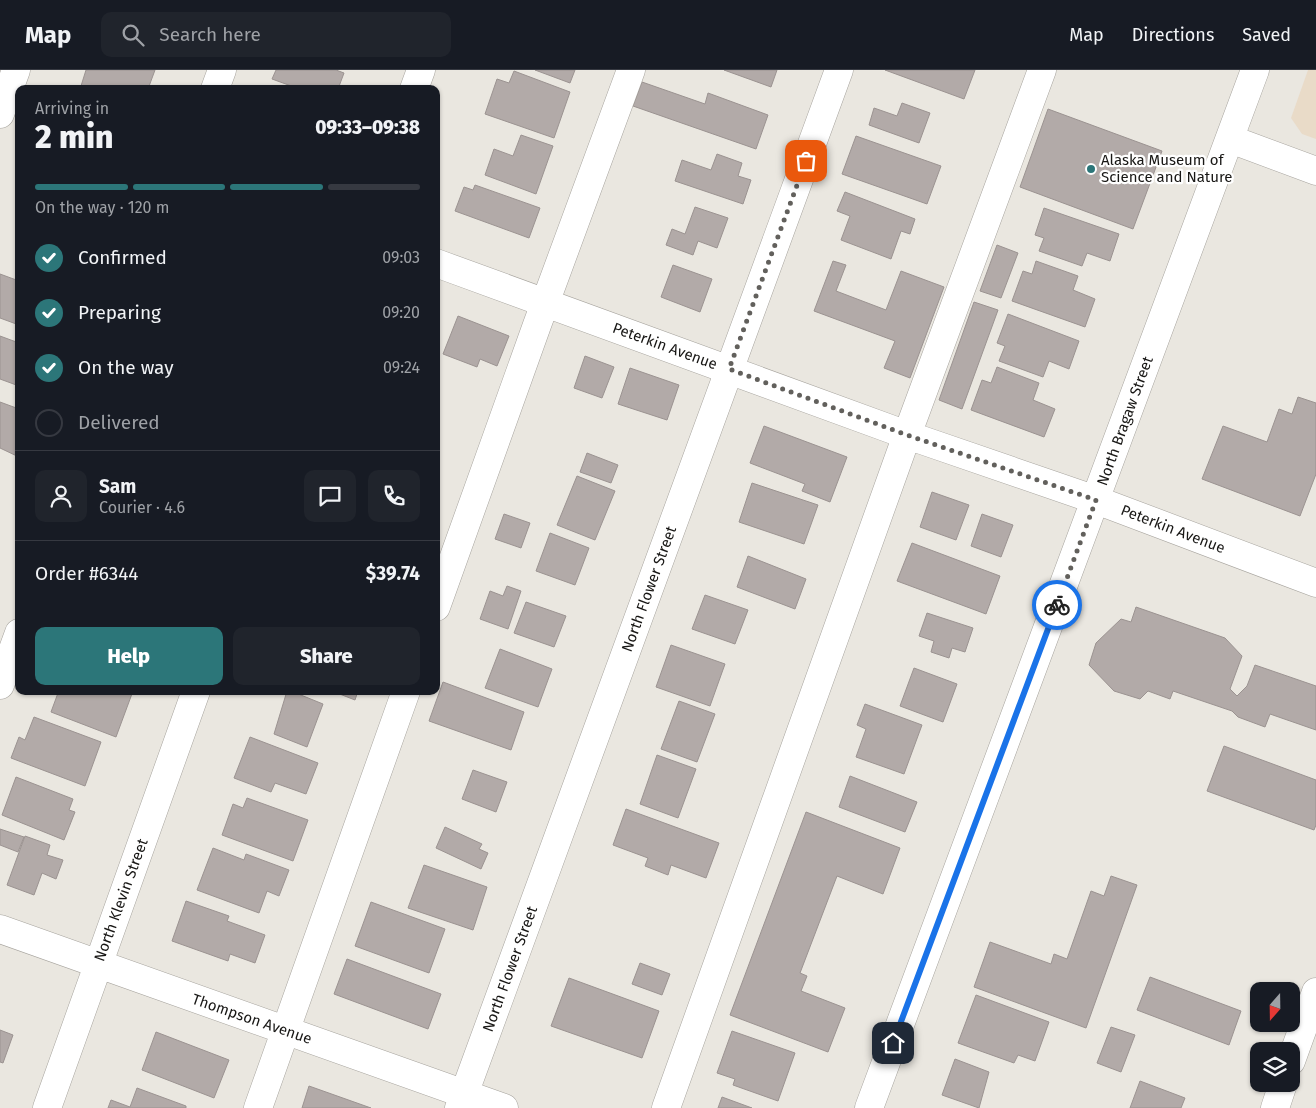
<!DOCTYPE html>
<html lang="en">
<head>
<meta charset="utf-8">
<style>
  body { margin:0; font-family:"Fira Sans",sans-serif; background:#20242c; color:#f1f3f6; height:100vh; display:flex; flex-direction:column; font-size:19px; white-space:nowrap }
  * { box-sizing:border-box; margin:0 }
  p { font-size:16px; color:#9ea1a6 }
  .icon { flex:none; width:28px; height:28px; fill:none; stroke:currentColor; stroke-width:2; stroke-linecap:round; stroke-linejoin:round }
  .map { position:relative; flex:1; overflow:hidden }
  .side { position:absolute; left:15px; top:15px; width:425px; height:610px; display:flex; flex-direction:column; background:#171b24; border-radius:10px; box-shadow:0 1px 4px #0004 }
  .side>* { flex:none }
  .needle { width:32px; rotate:200deg }
  .fabs { position:absolute; left:1250px; top:912px; display:grid; gap:10px }
  .fabs a { display:grid; place-items:center; width:50px; height:50px; border-radius:10px; background:#171b24; box-shadow:0 1px 4px #0004; font-size:25px }
  .pin { position:absolute; display:grid; place-items:center; width:42px; height:42px; color:#fff; margin:-21px; border-radius:10px; box-shadow:0 2px 8px #0006 }
  .courier { position:absolute; display:grid; place-items:center; width:50px; height:50px; margin:-25px; border:4px solid #1a73e8; border-radius:50%; background:#fff; color:#222; box-shadow:0 1px 6px #0007 }
  .headline em { font-style:normal; font-weight:800 }
  .headline div { display:flex; flex-direction:column-reverse }
  .headline { display:flex; align-items:center; justify-content:space-between; height:85px; padding:0 20px }
  h1 { font-size:32px; font-weight:800; line-height:38px }
  .bar { display:grid; grid-template-columns:repeat(4,1fr); gap:8px 5px; align-content:center; height:60px; padding:0 20px }
  .bar i { height:6px; border-radius:4px; background:#363941 }
  .bar .current { background:#2c7679 }
  .bar p { grid-column:span 4 }
  .line { display:flex; align-items:center; gap:12px; padding:0 20px; border-top:1px solid #363941 }
  .line div { flex:1 }
  .round { display:grid; place-items:center; flex:none; width:52px; height:52px; border-radius:10px; background:#20242c }
  ol { padding:0 20px; list-style:none }
  li { display:flex; align-items:center; gap:15px; height:55px }
  li p { margin-inline-start:auto }
  li .icon { padding:5px; border-radius:50%; background:#2c7679; color:#fff; stroke-width:4 }
  li:last-child { color:#9ea1a6 }
  li i { width:28px; height:28px; border:2px solid #363941; border-radius:50% }
  .action { display:flex; gap:10px; margin-top:auto; padding:10px 20px }
  .action a { flex:1; height:58px; border-radius:10px; background:#2c7679; color:#fff; font-size:20px; font-weight:800; line-height:58px; text-align:center }
  .action a+a { background:#20242c; color:#f1f3f6 }
  header { display:flex; align-items:center; gap:30px; box-sizing:border-box; height:70px; padding:0 25px; background:#171b24; border-bottom:1px solid #363941 }
  header strong { font-size:24px }
  nav { display:flex; gap:28px; margin-inline-start:auto; font-size:18px }
  .search { width:350px; height:45px; background:#20242c; display:flex; align-items:center; gap:12px; box-sizing:border-box; padding:0 18px; border-radius:10px; color:#9ea1a6; font-size:19px }
  .map>svg:first-child { display:block }
  .commercial { fill:#e9dbc8 }
  .building { fill:#b2aaa8; stroke:#9b9391 }
  .lines { fill:none; stroke-linecap:round; stroke-linejoin:round }
  .minor-casing { stroke:#a7a49e; stroke-width:29 }
  .minor { stroke:#fff; stroke-width:28 }
  .done { stroke:#62605c; stroke-width:5; stroke-dasharray:0 9 }
  .route { stroke:#1a73e8; stroke-width:6 }
  .poi-dot { fill:#2c7679; stroke:#fff; stroke-width:2 }
  .labels { text-anchor:middle; stroke-width:4.5; stroke-linejoin:round; paint-order:stroke }
  .poi-label { font-size:15px; fill:#181715; stroke:#fff; text-anchor:start }
  .street-label { font-size:15px; fill:#181715; stroke:#fff }
</style>
</head>
<body>
<header>
<strong>Map</strong>
<div class="search"><svg class="icon" aria-label="search" viewBox="0 0 24 24"><circle cx="10" cy="10" r="6"/><path d="M15 15l6 6"/></svg>Search here</div>
<nav><a>Map</a><a>Directions</a><a>Saved</a></nav>
</header>
<div class="map">
<svg width="1316" height="1038" viewBox="0 0 1316 1038">
  <rect width="100%" height="100%" fill="#eae7e0"/>
  <path class="commercial" d="M1308,0H1316V69L1302,64L1291,48Z"/>
  <path class="building" d="M86,0H155L148,19H88L81,16Z
    M276,0H336L344,3L338,19H293L294,17L272,9Z
    M535,0H575L570,13Z
    M724,0H777L771,17Z
    M885,0H975L964,29Z
    M514,1L570,22L554,68L485,44L497,9L509,13Z
    M642,12L705,34L708,23L768,45L756,79L633,36Z
    M902,33L930,43L919,73L869,55L874,38L897,46Z
    M1048,39L1162,81L1133,159L1020,117Z
    M521,65L553,76L536,124L485,105L494,79L513,86Z
    M856,66L941,96L927,134L842,104Z
    M717,84L742,93L738,106L751,110L743,134L675,111L682,90L711,100Z
    M475,115L540,138L529,168L455,141L464,117L473,120Z
    M845,122L915,149L910,164L901,161L891,189L841,170L850,146L837,141Z
    M695,137L728,148L717,178L698,171L693,185L666,175L672,159L685,164Z
    M1044,138L1119,164L1110,191L1087,183L1082,196L1039,181L1044,168L1035,165Z
    M997,175L1018,183L1001,228L980,221Z
    M833,191L846,195L836,221L886,240L901,201L944,217L910,308L884,298L895,271L814,241Z
    M1036,191L1078,206L1073,220L1095,229L1085,257L1012,231L1023,201L1032,204Z
    M673,195L712,209L700,242L661,227Z
    M0,204L19,211V255L0,248Z
    M974,232L998,240L962,339L939,330Z
    M1008,244L1079,271L1069,299L1049,291L1043,307L999,291L1005,276L997,273Z
    M458,246L509,266L497,296L480,289L477,297L443,284Z
    M0,266L19,273V316L0,309Z
    M585,286L614,297L602,328L574,318Z
    M997,297L1039,313L1033,330L1055,339L1044,367L971,340L982,310L991,313Z
    M630,298L679,315L667,350L618,334Z
    M1298,327L1316,333V404L1300,446L1202,409L1223,356L1267,372L1279,339L1292,344Z
    M0,332L19,339V387L0,378Z
    M764,356L847,387L830,432L802,421L805,414L750,393Z
    M587,383L618,395L611,413L580,402Z
    M577,406L615,421L595,470L557,455Z
    M752,413L818,435L804,474L739,452Z
    M932,422L969,435L956,470L920,457Z
    M504,444L530,453L521,478L495,469Z
    M982,444L1013,455L1001,487L971,476Z
    M550,463L589,478L575,515L536,501Z
    M912,473L1000,506L986,544L897,511Z
    M748,486L806,509L795,539L737,517Z
    M507,516L521,521L508,559L480,549L490,521L503,526Z
    M705,525L748,540L735,574L692,559Z
    M526,532L566,546L554,577L514,563Z
    M1136,537L1225,568L1242,586L1230,619L1237,626L1247,616L1255,595L1316,616V660L1270,644L1265,657L1238,647L1232,641L1173,621L1170,629L1148,621L1140,629L1114,621L1089,595L1096,573L1121,549L1131,552Z
    M927,543L973,558L965,582L952,578L949,588L931,582L934,571L919,566Z
    M671,575L725,594L710,636L656,617Z
    M500,579L552,599L538,637L485,618Z
    M914,598L957,614L943,652L900,636Z
    M443,612L524,642L511,680L429,651Z
    M54,621H133L116,667L51,642L58,623Z
    M287,621H291L323,634L307,677L274,664Z
    M332,621H358L355,630Z
    M679,631L715,644L697,692L661,679Z
    M865,634L922,655L904,704L856,687L866,659L857,655Z
    M34,647L101,672L85,716L11,688L19,667L25,670Z
    M250,667L318,693L306,724L275,713L271,722L234,708Z
    M1224,676L1316,710V755L1314,760L1207,721Z
    M657,685L696,699L678,748L640,734Z
    M473,700L507,712L496,742L462,729Z
    M850,706L917,732L905,762L839,737Z
    M16,707L73,729L69,740L75,742L64,770L2,745Z
    M247,728L308,750L293,791L222,765L233,734L243,738Z
    M626,739L719,773L706,808L671,795L668,805L645,796L648,788L613,775Z
    M806,742L900,778L883,824L837,806L800,903L807,906L801,921L845,938L828,982L730,945Z
    M445,757L482,774L479,779L488,783L481,799L436,778Z
    M0,759L24,767L18,782L0,775Z
    M25,766L50,775L47,785L63,790L56,809L42,803L34,825L7,815Z
    M213,778L244,790L246,784L289,800L279,826L267,821L259,843L197,820Z
    M424,795L487,817L473,860L408,838Z
    M1111,806L1137,815L1086,958L974,917L990,872L1051,894L1054,884L1067,889L1091,821L1104,826Z
    M186,831L229,846L227,851L265,865L255,893L230,884L228,891L172,871Z
    M371,832L445,859L429,903L355,876Z
    M347,889L441,924L428,959L334,924Z
    M640,893L670,904L662,925L632,914Z
    M1150,907L1241,941L1229,975L1137,940Z
    M569,908L659,941L642,988L551,956Z
    M976,925L1049,952L1035,991L1018,985L1014,993L958,973Z
    M1111,957L1135,965L1121,1002L1097,993Z
    M0,960L13,965L3,993L0,992Z
    M732,961L795,983L778,1031L733,1015L735,1009L717,1003Z
    M156,962L229,990L214,1028L142,1000Z
    M955,989L989,1002L979,1038L942,1025Z
    M1140,1011L1185,1028L1181,1038H1130Z
    M309,1016L371,1038H302Z
    M137,1018L186,1036V1038H108L111,1030L130,1037Z
    M722,1027L752,1038H718Z"/>
  <g class="lines">
    <defs>
      <path id="minor" d="M215,19L222,0
        M414,19L421,0
        M0,44L16,0
        M1230,69L1316,101
        M436,193L907,365L1096,430L1316,513
        M436,537L537,255L631,0
        M0,615L19,563
        M0,859L504,1038
        M1291,991L1316,922
        M47,1038L196,621
        M258,1038L406,621
        M459,1038L839,0
        M666,1038L907,365L1042,0
        M869,1038L1255,0
        M1275,1038L1283,1014"/>
    </defs>
    <use href="#minor" class="minor-casing"/>
    <use href="#minor" class="minor"/>
  </g>
  <g class="lines">
    <path class="done" d="M806,91L729,299L907,365L1096,430L1057,535"/>
    <path class="route" d="M893,973L1057,535"/>
  </g>
  <circle class="poi-dot" cx="1091" cy="99" r="5"/>
  <g class="labels">
    <g class="poi-label">
      <text x="1101" y="95">Alaska Museum of<tspan x="1101" dy="17">Science and Nature</tspan></text>
    </g>
    <g class="street-label">
      <text transform="translate(665 276) rotate(20)" y="5">Peterkin Avenue</text>
      <text transform="translate(1125 351) rotate(-70)" y="5">North Bragaw Street</text>
      <text transform="translate(1173 459) rotate(21)" y="5">Peterkin Avenue</text>
      <text transform="translate(649 519) rotate(-70)" y="5">North Flower Street</text>
      <text transform="translate(121 830) rotate(-70)" y="5">North Klevin Street</text>
      <text transform="translate(510 899) rotate(-70)" y="5">North Flower Street</text>
      <text transform="translate(252 949) rotate(19)" y="5">Thompson Avenue</text>
    </g>
  </g>
</svg>
<div class="fabs">
<a><svg class="needle" viewBox="-14 -14 28 28"><path d="M0-13l5 13h-10z" fill="#e53935"/><path d="M0 13l5-13h-10z" fill="#9ea1a6"/></svg></a>
<a><svg class="icon" aria-label="layers" viewBox="0 0 24 24"><path d="M12 4l9 5-9 5-9-5zM3 14l9 5 9-5"/></svg></a>
</div>
<div class="pin" style="left:806px;top:91px;background:#ea580c"><svg class="icon" aria-label="bag" viewBox="0 0 24 24"><path d="M5 8h14l-1 12H6zM9 8a3 3 0 0 1 6 0"/></svg></div>
<div class="pin" style="left:893px;top:973px;background:#1f2937"><svg class="icon" aria-label="home" viewBox="0 0 24 24"><path d="M3 11l9-7 9 7M6 9v11h12V9"/></svg></div>
<div class="courier" style="left:1057px;top:535px"><svg class="icon" aria-label="bike" viewBox="0 0 24 24"><circle cx="6" cy="16" r="4"/><circle cx="18" cy="16" r="4"/><path d="M6 16l4-8h5l3 8M10 8l3 8H6M13 5h3"/></svg></div>
<section class="side">
<div class="headline"><div><h1>2 min</h1><p>Arriving in</p></div><em>09:33–09:38</em></div>
<div class="bar"><i class="current"></i><i class="current"></i><i class="current"></i><i></i><p>On the way · 120 m</p></div>
<ol>
<li><svg class="icon" aria-label="check" viewBox="0 0 24 24"><path d="M5 12l5 5 9-10"/></svg>Confirmed<p>09:03</p></li>
<li><svg class="icon" aria-label="check" viewBox="0 0 24 24"><path d="M5 12l5 5 9-10"/></svg>Preparing<p>09:20</p></li>
<li><svg class="icon" aria-label="check" viewBox="0 0 24 24"><path d="M5 12l5 5 9-10"/></svg>On the way<p>09:24</p></li>
<li><i></i>Delivered</li>
</ol>
<div class="line" style="height:90px"><a class="round"><svg class="icon" aria-label="person" viewBox="0 0 24 24"><circle cx="12" cy="8" r="4"/><path d="M4 21q1-7 8-7t8 7"/></svg></a><div><b>Sam</b><p>Courier · 4.6</p></div><a class="round"><svg class="icon" aria-label="chat" viewBox="0 0 24 24"><path d="M4 5h16v11H9l-5 4z"/></svg></a><a class="round"><svg class="icon" aria-label="phone" viewBox="0 0 24 24"><path d="M5 4h4l2 5-3 2q2 4 5 5l2-3 5 2v4C11 20 4 13 5 4z"/></svg></a></div>
<div class="line" style="height:65px"><div>Order #6344</div><b>$39.74</b></div>
<div class="action"><a>Help</a><a>Share</a></div>
</section>
</div>
</body>
</html>
